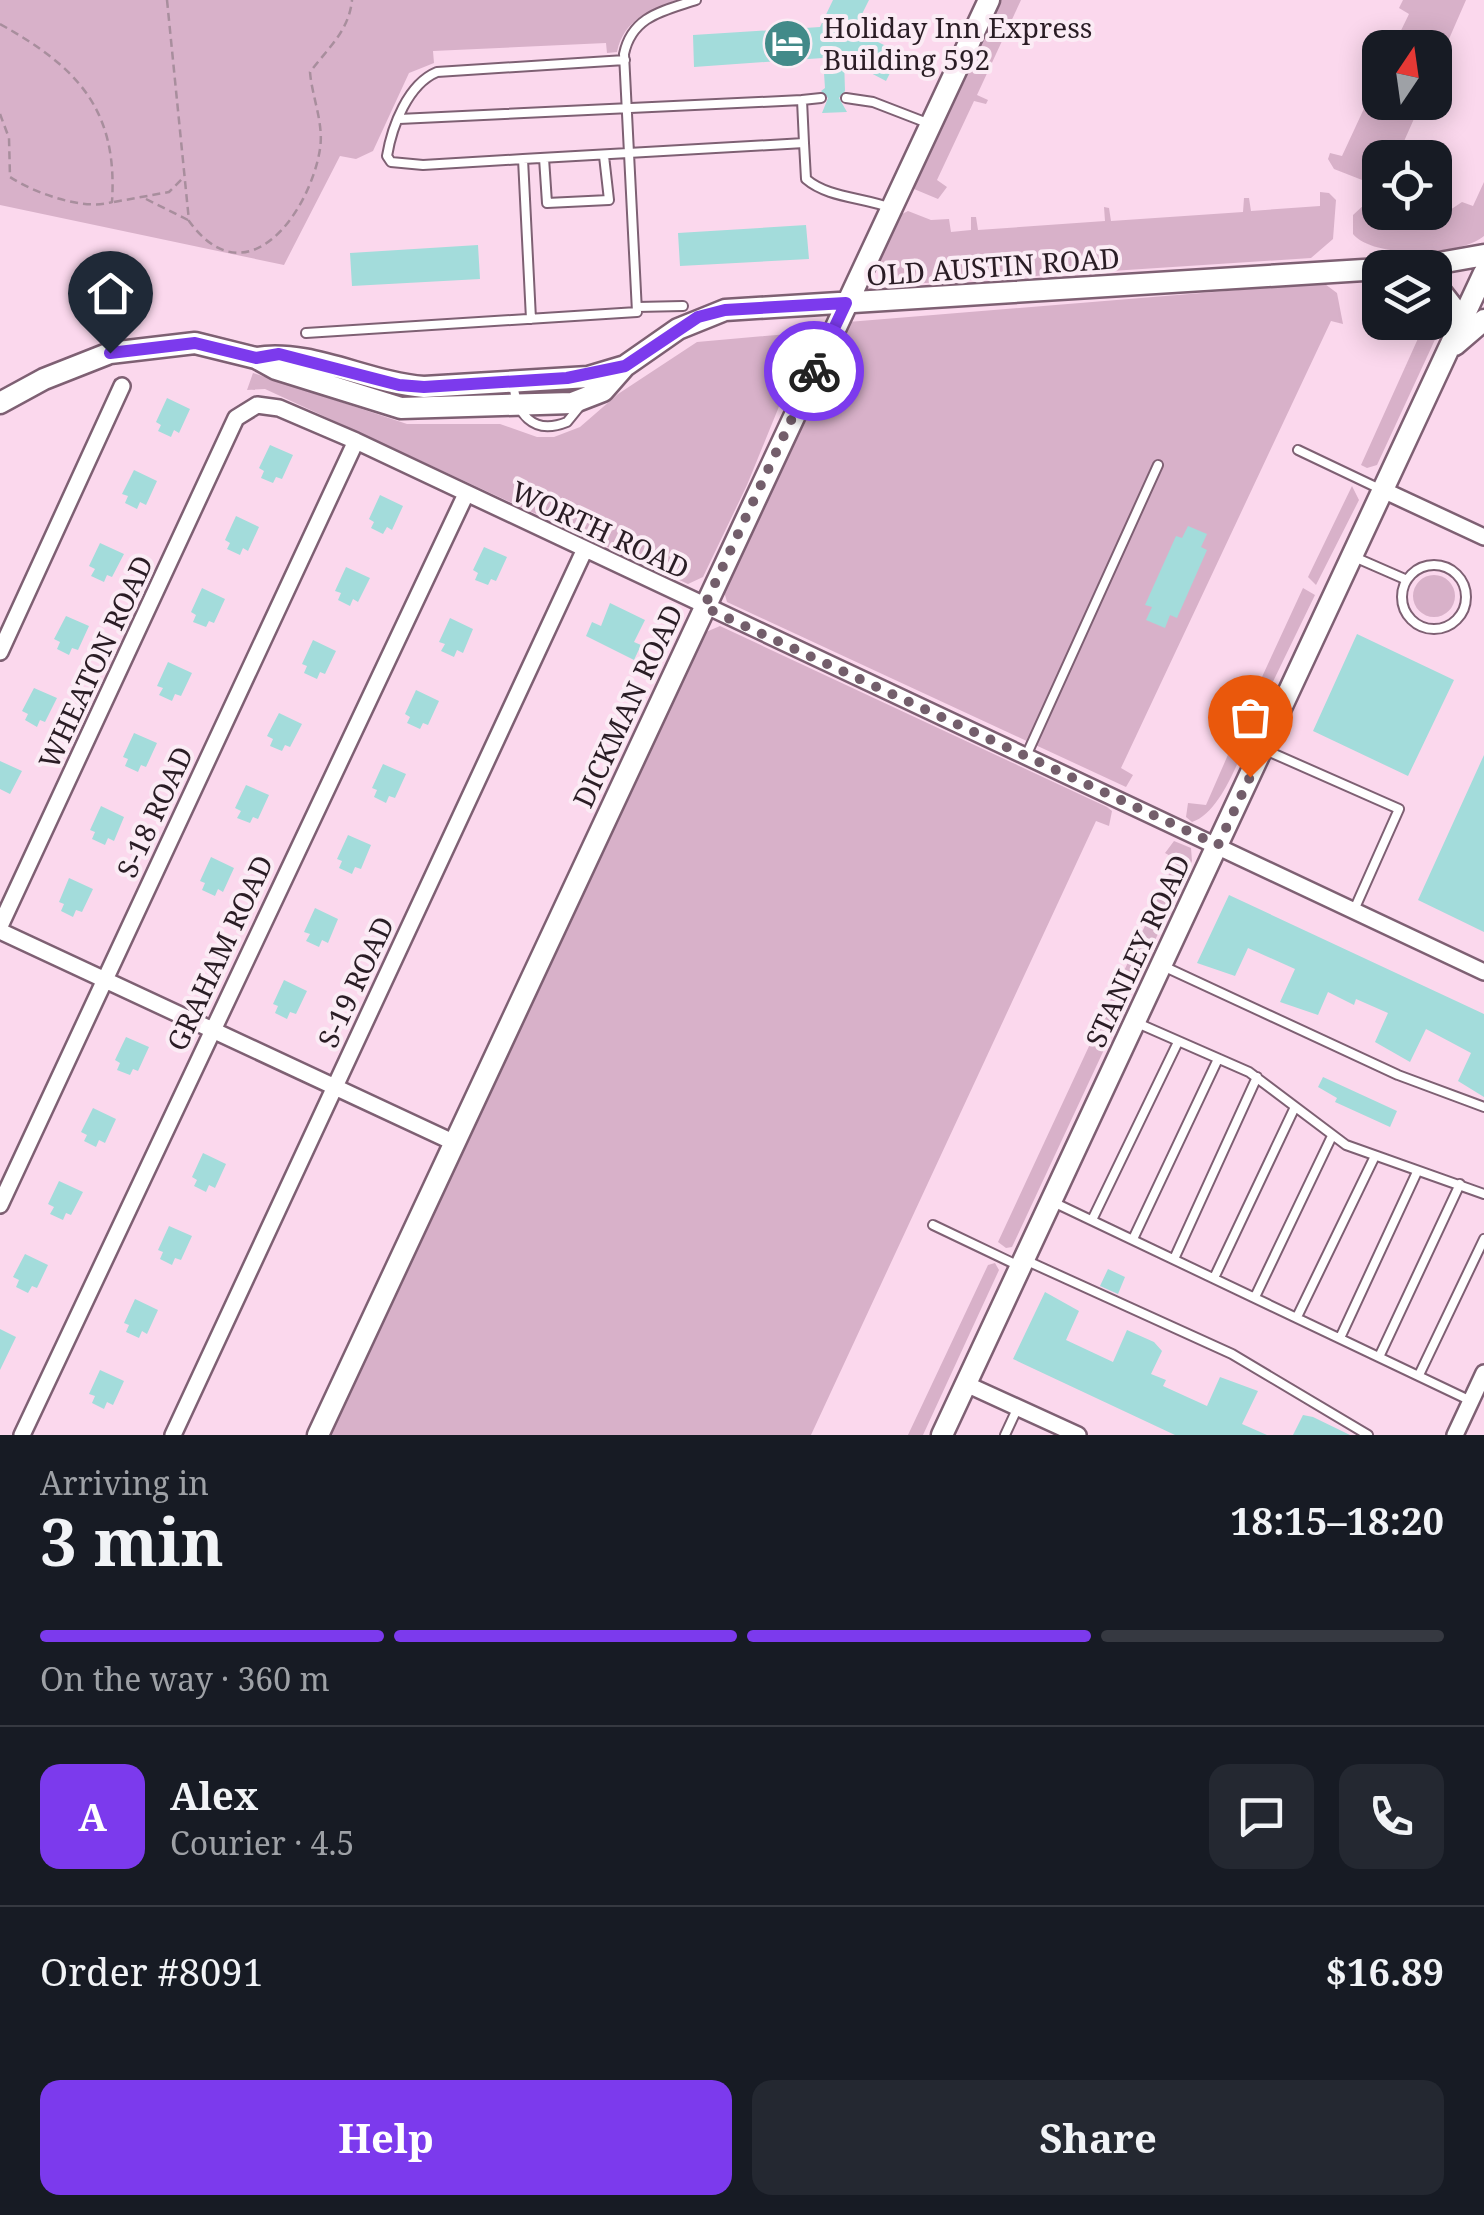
<!DOCTYPE html>
<html lang="en">
<head>
<meta charset="utf-8">
<style>
  body { margin:0; font-family:"Noto Serif",serif; background:#242831; color:#f1f3f6; height:100vh; display:flex; flex-direction:column; font-size:38px; white-space:nowrap }
  * { box-sizing:border-box; margin:0 }
  p { font-size:32px; color:#9ea1a6 }
  .icon { flex:none; width:55px; height:55px; fill:none; stroke:currentColor; stroke-width:2; stroke-linecap:round; stroke-linejoin:round }
  .map { position:relative; height:1435px; overflow:hidden }
  .sheet { display:flex; flex-direction:column; background:#171b24; flex:1 }
  .sheet>* { flex:none }
  .needle { width:65px; rotate:13deg }
  .fabs { position:absolute; left:1362px; top:30px; display:grid; gap:20px }
  .fabs a { display:grid; place-items:center; width:90px; height:90px; border-radius:20px; background:#171b24; box-shadow:0 5px 25px #0003; font-size:50px }
  .pin { position:absolute; display:grid; place-items:center; width:85px; height:85px; color:#fff; margin:-102px -42px; border-radius:50% 50% 50% 0; rotate:-45deg; box-shadow:0 0 10px #0007 }
  .pin .icon { rotate:45deg }
  .courier { position:absolute; display:grid; place-items:center; width:100px; height:100px; margin:-50px; border:8px solid #7c3aed; border-radius:50%; background:#fff; color:#222; box-shadow:0 2px 12px #0007 }
  .overview em { font-style:normal; font-weight:700 }
  .overview div { display:flex; flex-direction:column-reverse }
  .overview { display:flex; align-items:center; justify-content:space-between; height:170px; padding:0 40px }
  h1 { font-size:65px; font-weight:700; line-height:75px }
  .bar { display:grid; grid-template-columns:repeat(4,1fr); gap:15px 10px; align-content:center; height:120px; padding:0 40px }
  .bar i { height:12px; border-radius:8px; background:#363941 }
  .bar .selected { background:#7c3aed }
  .bar p { grid-column:span 4 }
  .line { display:flex; align-items:center; gap:25px; padding:0 40px; border-top:2px solid #363941 }
  .line div { flex:1 }
  .round { display:grid; place-items:center; flex:none; width:105px; height:105px; border-radius:20px; background:#242831 }
  .action { display:flex; gap:20px; margin-top:auto; padding:20px 40px }
  .action a { flex:1; height:115px; border-radius:20px; background:#7c3aed; color:#fff; font-size:40px; font-weight:700; line-height:115px; text-align:center }
  .action a+a { background:#242831; color:#f1f3f6 }
  .map>svg:first-child { display:block }
  .green { fill:#d8b1c9 }
  .building { fill:#a3dcdb }
  .lines { fill:none; stroke-linecap:round; stroke-linejoin:round }
  .service-casing { stroke:#7e6073; stroke-width:12 }
  .minor-casing { stroke:#7e6073; stroke-width:20 }
  .tertiary-casing { stroke:#7e6073; stroke-width:25 }
  .path { stroke:#a88e9d; stroke-width:2.5; stroke-dasharray:8 5; stroke-linecap:butt }
  .service { stroke:#fff; stroke-width:8 }
  .minor { stroke:#fff; stroke-width:15 }
  .tertiary { stroke:#fff; stroke-width:20 }
  .done { stroke:#735e6b; stroke-width:10; stroke-dasharray:0 18 }
  .route { stroke:#7c3aed; stroke-width:12 }
  .labels { text-anchor:middle; stroke-width:8; stroke-linejoin:round; paint-order:stroke }
  .poi-label { font-size:28px; fill:#2a1d25; stroke:#fbecf5; text-anchor:start }
  .street-label { font-size:28px; fill:#2a1d25; stroke:#fbecf5 }
</style>
</head>
<body>
<div class="map">
<svg width="1484" height="1435" viewBox="0 0 1484 1435">
  <rect width="100%" height="100%" fill="#fbd8ed"/>
  <path class="green" d="M0,0H677C649,11 624,19 617,52L607,53L606,43L433,51L434,63L409,73L373,151L356,159L340,156L284,265L0,205Z
    M999,0H1021L977,95L988,100L986,104L974,101L937,180L947,187L938,199L914,189L916,176Z
    M1403,0H1466L1435,71V48L1393,47L1409,14L1399,8Z
    M1368,74L1380,76V102L1421,103L1397,157L1380,158V187L1334,169L1328,159L1330,153L1342,156L1374,87L1365,81Z
    M1484,182V236C1461,256 1373,259 1353,234V215L1365,204H1380V212H1447L1462,202L1473,206Z
    M1320,192L1329,193L1336,200L1333,239L1311,258L910,284L889,282L878,267L898,216L908,211L931,220L949,219L951,232L971,230V217H976L978,230L1105,221L1104,207L1109,208L1111,221L1243,212L1244,198H1249L1251,211L1320,206Z
    M1312,284H1325L1337,293L1343,324L1331,321L1121,768L1133,775L1126,787L727,602L723,588L848,322Z
    M1435,297L1445,318L1377,465L1367,468L1361,465L1425,323L1435,322Z
    M788,334L798,339L802,350L747,485L703,577L688,584L265,389L247,390L253,373L407,424H500L537,437H554L580,427L618,394L697,342Z
    M1352,486L1359,500L1316,585L1308,577Z
    M1413 596a21 21 0 1 1 42 0a21 21 0 1 1-42 0Z
    M1303,588L1315,595L1252,725L1244,716Z
    M720,626L1107,807L1112,811L1109,826L1096,821L811,1435H326L699,635Z
    M1241,725L1251,733C1237,763 1220,813 1192,822L1186,817L1188,803L1206,805Z
    M1174,841L1191,848L1192,861L1012,1247L1006,1248L998,1242L1176,859L1165,853Z
    M995,1263L999,1270L923,1435H908L988,1265Z"/>
  <path class="building" d="M833,0H869L854,30L900,53L886,81L844,59L845,91L839,98L847,112L822,113L828,98L821,91L825,88L823,58L694,67L693,35L820,27Z
    M806,225L809,259L680,266L678,233Z
    M478,245L480,279L352,286L350,253Z
    M167,398L190,409L179,433L174,430L171,437L158,431L161,425L156,422Z
    M270,445L293,455L282,479L276,477L273,483L261,478L264,471L259,468Z
    M134,470L157,481L146,505L140,502L137,509L125,503L128,496L122,494Z
    M380,495L403,506L392,530L387,527L383,534L371,528L374,522L369,519Z
    M236,516L259,527L248,551L243,548L240,555L227,549L230,543L225,540Z
    M1188,526L1207,534L1201,547L1207,550L1177,618L1170,615L1165,628L1146,620L1152,607L1145,605L1176,536L1182,538Z
    M100,543L124,554L112,577L107,575L104,582L91,576L95,569L89,566Z
    M484,547L507,557L496,581L491,579L488,585L475,580L478,573L473,570Z
    M346,567L370,578L358,602L353,599L350,606L338,600L341,593L335,591Z
    M202,588L225,599L214,623L209,621L206,627L193,622L196,615L191,612Z
    M610,603L645,620L634,642L641,645L634,660L586,636L592,622L601,626Z
    M66,616L89,626L78,650L72,648L69,655L57,649L60,642L54,639Z
    M450,618L473,629L463,653L457,650L454,657L441,651L445,644L439,642Z
    M1357,634L1454,680L1408,776L1313,731Z
    M313,640L336,651L325,674L320,672L317,679L304,673L307,666L302,664Z
    M168,662L192,673L181,696L175,694L172,701L159,695L163,688L157,686Z
    M34,688L57,698L45,722L40,720L37,727L25,720L28,714L22,711Z
    M416,690L439,701L428,725L423,723L420,729L407,723L410,717L405,714Z
    M279,713L302,724L290,747L285,745L282,751L270,746L273,739L267,736Z
    M134,733L157,743L146,767L141,765L138,772L125,766L128,759L123,757Z
    M1484,755V932L1418,900Z
    M0,761L22,771L10,794L0,789Z
    M383,764L406,774L395,798L389,796L386,803L374,797L377,790L372,788Z
    M246,785L269,795L258,819L253,817L250,823L237,818L241,811L235,808Z
    M101,806L124,817L114,841L108,838L105,845L92,839L95,832L90,830Z
    M348,835L371,845L361,869L355,867L352,874L339,868L342,861L337,859Z
    M211,857L234,868L223,892L218,889L215,896L202,890L205,883L200,881Z
    M69,878L93,889L82,912L76,910L73,917L61,911L64,904L59,902Z
    M1229,895L1484,1014V1097L1458,1081L1471,1053L1426,1029L1410,1062L1375,1042L1388,1013L1356,999L1354,1005L1328,992L1318,1015L1280,1002L1295,969L1248,948L1235,976L1197,963Z
    M315,908L338,919L328,943L322,940L319,947L306,941L310,934L304,932Z
    M284,980L307,991L296,1014L290,1012L287,1019L275,1013L278,1006L273,1004Z
    M126,1037L149,1047L138,1071L133,1069L130,1075L117,1070L120,1063L115,1060Z
    M1323,1077L1397,1111L1390,1127L1335,1102L1337,1098L1318,1087Z
    M93,1108L116,1119L105,1143L99,1140L96,1147L84,1141L87,1135L81,1132Z
    M203,1153L226,1164L215,1188L209,1185L206,1192L194,1186L197,1180L192,1177Z
    M59,1181L83,1192L71,1215L66,1213L63,1220L50,1214L54,1207L48,1204Z
    M169,1226L192,1236L181,1260L175,1258L172,1265L160,1259L163,1252L158,1250Z
    M25,1254L48,1265L37,1288L32,1286L28,1293L16,1287L19,1280L13,1277Z
    M1108,1269L1125,1277L1118,1294L1100,1286Z
    M1045,1292L1079,1311L1066,1340L1113,1362L1127,1330L1154,1342L1162,1351L1151,1374L1166,1380L1163,1386L1207,1406L1220,1377L1258,1391L1242,1424L1267,1435H1175L1013,1359Z
    M135,1299L158,1310L147,1334L142,1331L139,1338L126,1332L129,1325L124,1323Z
    M0,1329L16,1337L0,1370Z
    M100,1370L124,1381L113,1405L107,1402L104,1409L92,1403L95,1396L89,1394Z
    M1303,1415L1313,1417L1350,1435H1293Z"/>
  <g class="lines">
    <defs>
      <path id="service" d="M846,98L873,102L930,124
        M399,119L802,100
        M804,143L802,100L821,98
        M544,158L547,203L609,200L604,156
        M523,159L423,165L391,162L387,156C392,126 408,84 437,72L625,60
        M637,307L683,306
        M531,319L523,159L804,143L806,179C828,198 863,197 891,208
        M306,333L637,312L624,54C632,16 663,11 696,0
        M513,382C516,413 532,436 567,422L580,406
        M1298,450L1380,489
        M1352,556L1407,580
        M1402 597a32 32 0 1 1 64 0a32 32 0 1 1-64 0Z
        M1263,749L1399,809L1354,910
        M1026,756L1158,465
        M1163,966L1398,1075L1484,1107
        M1135,1022L1249,1072L1346,1145L1484,1194
        M1053,1202L1471,1401
        M1092,1220L1178,1042
        M933,1225L1019,1266
        M1133,1239L1218,1059
        M1174,1259L1257,1077
        M1025,1260L1232,1354L1368,1435
        M1214,1278L1294,1109
        M1255,1297L1332,1136
        M1297,1317L1375,1156
        M1340,1338L1417,1172
        M1379,1357L1460,1184
        M1419,1375L1484,1239
        M1005,1435L1018,1407"/>
      <path id="minor" d="M1383,490L1484,537
        M0,652L122,386
        M0,926L236,418L257,405L279,408L356,441L1484,972
        M0,931L455,1143
        M0,1205L356,441
        M966,1384L1078,1435
        M22,1435L466,494
        M173,1435L585,549
        M1455,1435L1484,1373"/>
      <path id="tertiary" d="M1417,267L1484,255
        M1435,284L1452,306L1458,328
        M1455,345L1484,320
        M256,358C311,349 368,383 424,387L588,377L625,366
        M0,403L44,379L110,353L195,343L256,358L276,369L401,408L572,403L603,391L625,366L678,329L725,310L1380,269
        M318,1435L989,0
        M942,1435L1484,273"/>
    </defs>
    <use href="#service" class="service-casing"/>
    <use href="#minor" class="minor-casing"/>
    <use href="#tertiary" class="tertiary-casing"/>
    <path class="path" d="M167,0L189,221C247,301 310,212 320,149C324,123 312,97 310,72C328,48 349,31 352,0
      M0,24C77,67 118,109 112,202C84,211 34,193 10,177L9,138L0,114
      M146,199L188,220
      M114,202L169,192L184,177"/>
    <use href="#service" class="service"/>
    <use href="#minor" class="minor"/>
    <use href="#tertiary" class="tertiary"/>
  </g>
  <g class="lines">
    <path class="done" d="M814,371L704,607L1218,845L1250,777"/>
    <path class="route" d="M110,353L195,343L256,358L279,354L399,385L424,387L567,378L625,366L698,317L725,310L846,303L814,371"/>
  </g>
  <defs>
    <symbol id="hotel-disc" viewBox="-11 -11 22 22"><circle r="9.5" fill="#428a89" stroke="#fbecf5"/><path d="M-6-4.5h1.5V1H6V5H4.5V3h-9V5H-6ZM-4 0a1.8 1.8 0 1 1 3.6 0ZM.5 0V-2.5h3Q6-2.5 6 0Z" fill="#fff"/></symbol>
  </defs>
  <g fill-rule="evenodd">
    <use href="#hotel-disc" x="760" y="16" width="55" height="55"/>
  </g>
  <g class="labels">
    <g class="poi-label">
      <text x="823" y="38">Holiday Inn Express<tspan x="823" dy="32">Building 592</tspan></text>
    </g>
    <g class="street-label">
      <text transform="translate(993 267) rotate(-4)" y="10">OLD AUSTIN ROAD</text>
      <text transform="translate(600 530) rotate(25)" y="10">WORTH ROAD</text>
      <text transform="translate(96 662) rotate(-65)" y="10">WHEATON ROAD</text>
      <text transform="translate(628 706) rotate(-65)" y="10">DICKMAN ROAD</text>
      <text transform="translate(155 812) rotate(-65)" y="10">S-18 ROAD</text>
      <text transform="translate(1138 951) rotate(-65)" y="10">STANLEY ROAD</text>
      <text transform="translate(220 953) rotate(-65)" y="10">GRAHAM ROAD</text>
      <text transform="translate(356 982) rotate(-65)" y="10">S-19 ROAD</text>
    </g>
  </g>
</svg>
<div class="fabs">
<a><svg class="needle" viewBox="-14 -14 28 28"><path d="M0-13l5 13h-10z" fill="#e53935"/><path d="M0 13l5-13h-10z" fill="#9ea1a6"/></svg></a>
<a><svg class="icon" aria-label="locate" viewBox="0 0 24 24"><circle cx="12" cy="12" r="6"/><path d="M12 2v4M12 18v4M2 12h4M18 12h4"/></svg></a>
<a><svg class="icon" aria-label="layers" viewBox="0 0 24 24"><path d="M12 4l9 5-9 5-9-5zM3 14l9 5 9-5"/></svg></a>
</div>
<div class="pin" style="left:1250px;top:777px;background:#ea580c"><svg class="icon" aria-label="bag" viewBox="0 0 24 24"><path d="M5 8h14l-1 12H6zM9 8a3 3 0 0 1 6 0"/></svg></div>
<div class="pin" style="left:110px;top:353px;background:#1f2937"><svg class="icon" aria-label="home" viewBox="0 0 24 24"><path d="M3 11l9-7 9 7M6 9v11h12V9"/></svg></div>
<div class="courier" style="left:814px;top:371px"><svg class="icon" aria-label="bike" viewBox="0 0 24 24"><circle cx="6" cy="16" r="4"/><circle cx="18" cy="16" r="4"/><path d="M6 16l4-8h5l3 8M10 8l3 8H6M13 5h3"/></svg></div>
</div>
<section class="sheet">
<div class="overview"><div><h1>3 min</h1><p>Arriving in</p></div><em>18:15–18:20</em></div>
<div class="bar"><i class="selected"></i><i class="selected"></i><i class="selected"></i><i></i><p>On the way · 360 m</p></div>
<div class="line" style="height:180px"><b class="round" style="background:#7c3aed;color:#fff">A</b><div><b>Alex</b><p>Courier · 4.5</p></div><a class="round"><svg class="icon" aria-label="chat" viewBox="0 0 24 24"><path d="M4 5h16v11H9l-5 4z"/></svg></a><a class="round"><svg class="icon" aria-label="phone" viewBox="0 0 24 24"><path d="M5 4h4l2 5-3 2q2 4 5 5l2-3 5 2v4C11 20 4 13 5 4z"/></svg></a></div>
<div class="line" style="height:130px"><div>Order #8091</div><b>$16.89</b></div>
<div class="action"><a>Help</a><a>Share</a></div>
</section>
</body>
</html>
